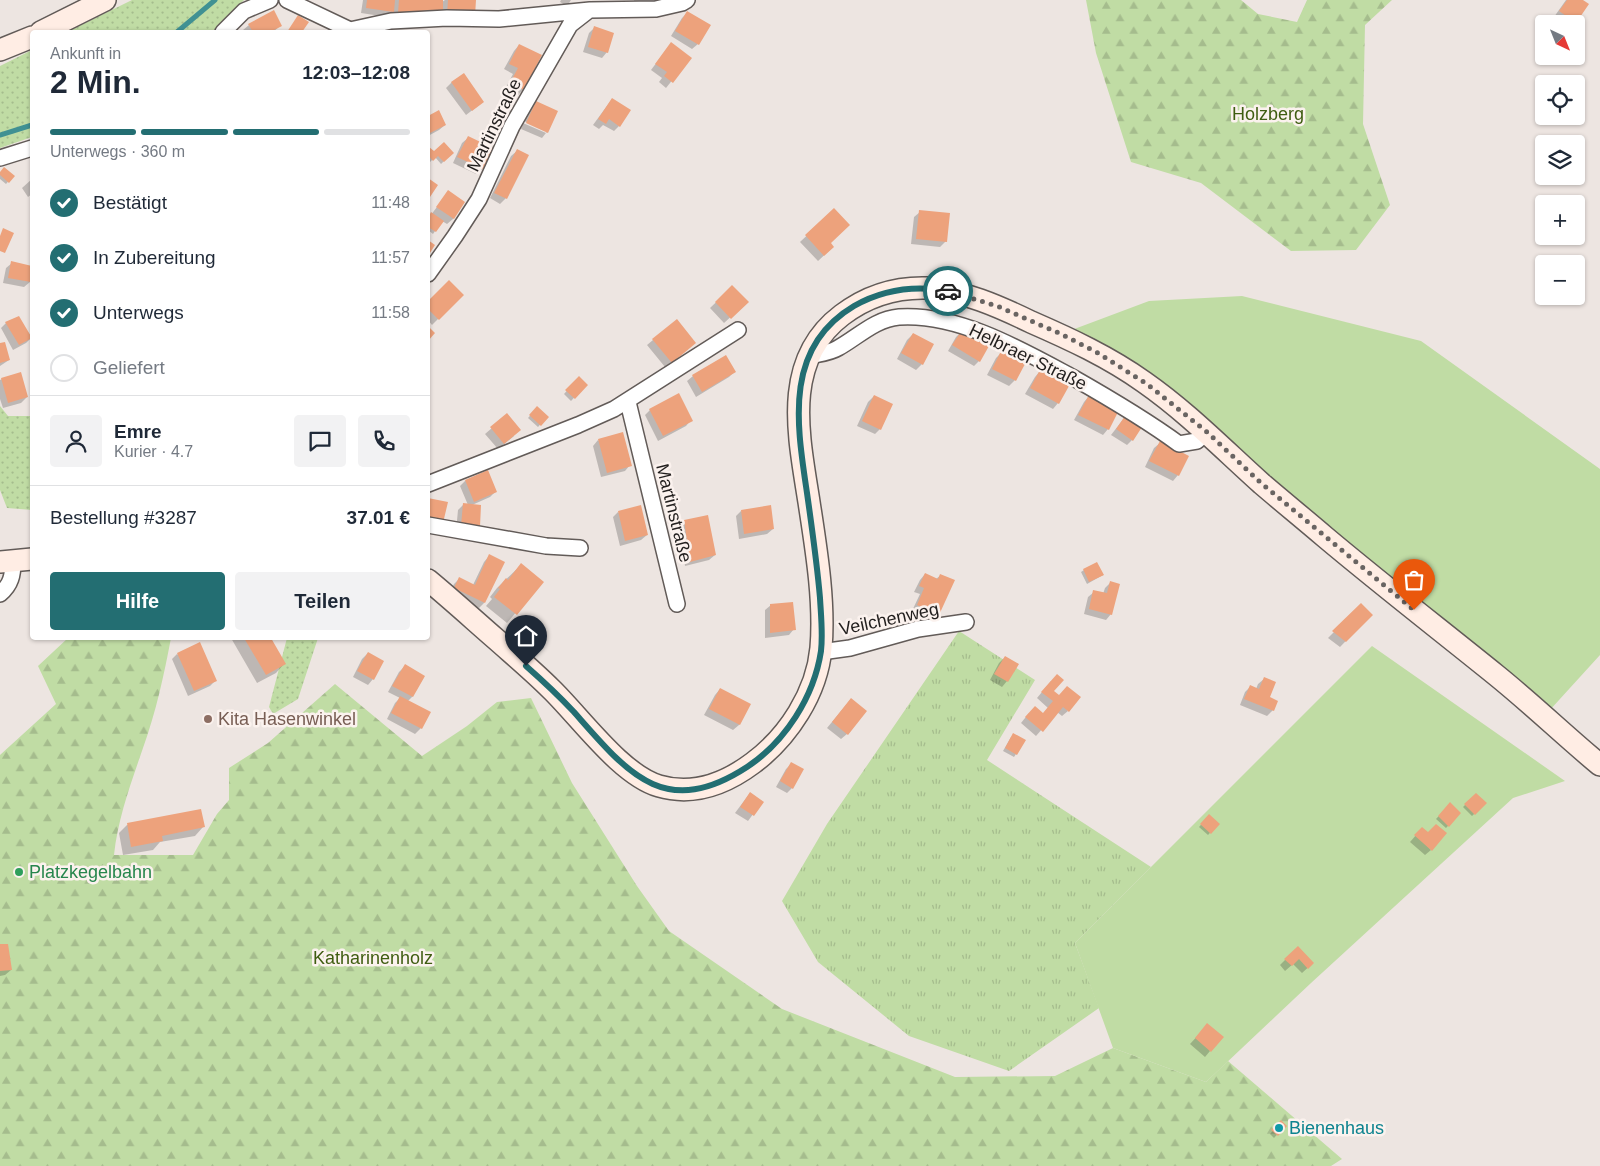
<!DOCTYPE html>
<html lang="de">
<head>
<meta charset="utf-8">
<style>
  body { margin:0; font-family:Arial,sans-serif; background:#f2f2f3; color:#1f2937; height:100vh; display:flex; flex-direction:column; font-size:19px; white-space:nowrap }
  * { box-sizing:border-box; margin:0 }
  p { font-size:16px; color:#747a83 }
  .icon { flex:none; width:28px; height:28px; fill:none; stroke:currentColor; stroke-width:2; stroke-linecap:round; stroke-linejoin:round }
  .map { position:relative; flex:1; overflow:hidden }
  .drawer { position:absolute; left:30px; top:30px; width:400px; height:610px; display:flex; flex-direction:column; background:#fff; border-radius:5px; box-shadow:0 1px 4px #0004 }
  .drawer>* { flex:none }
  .needle { width:32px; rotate:137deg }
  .tools { position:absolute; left:1535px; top:15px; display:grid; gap:10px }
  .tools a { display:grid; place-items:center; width:50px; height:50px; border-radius:5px; background:#fff; box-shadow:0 1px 4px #0004; font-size:25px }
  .pin { position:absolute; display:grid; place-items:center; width:42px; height:42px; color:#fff; margin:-51px -21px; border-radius:50% 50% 50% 0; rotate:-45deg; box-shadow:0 0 5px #0007 }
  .pin .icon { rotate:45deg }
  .courier { position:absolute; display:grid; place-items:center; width:50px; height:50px; margin:-25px; border:4px solid #236e72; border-radius:50%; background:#fff; color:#222; box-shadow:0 1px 6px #0007 }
  .overview em { font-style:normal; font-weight:600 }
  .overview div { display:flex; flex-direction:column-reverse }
  .overview { display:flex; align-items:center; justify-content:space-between; height:85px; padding:0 20px }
  h1 { font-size:32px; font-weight:600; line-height:38px }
  .bar { display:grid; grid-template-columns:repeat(4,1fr); gap:8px 5px; align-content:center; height:60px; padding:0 20px }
  .bar i { height:6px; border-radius:4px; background:#e0e1e3 }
  .bar .active { background:#236e72 }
  .bar p { grid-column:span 4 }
  .line { display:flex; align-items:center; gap:12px; padding:0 20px; border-top:1px solid #e0e1e3 }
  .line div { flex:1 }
  .round { display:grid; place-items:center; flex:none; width:52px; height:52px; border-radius:5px; background:#f2f2f3 }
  ol { padding:0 20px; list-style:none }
  li { display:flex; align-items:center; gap:15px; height:55px }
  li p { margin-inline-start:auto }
  li .icon { padding:5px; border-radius:50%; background:#236e72; color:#fff; stroke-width:4 }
  li:last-child { color:#747a83 }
  li i { width:28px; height:28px; border:2px solid #e0e1e3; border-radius:50% }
  .cta { display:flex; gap:10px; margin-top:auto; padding:10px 20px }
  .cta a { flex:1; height:58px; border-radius:5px; background:#236e72; color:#fff; font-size:20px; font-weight:600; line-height:58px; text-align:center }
  .cta a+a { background:#f2f2f3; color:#1f2937 }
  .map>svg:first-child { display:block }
  .grass { fill:url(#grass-dots) }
  .forest { fill:url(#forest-firs) }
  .park { fill:url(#park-tufts) }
  .garden { fill:#c0dca4 }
  .shadow { fill:#0003 }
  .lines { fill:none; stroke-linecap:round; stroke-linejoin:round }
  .stream { stroke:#409193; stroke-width:5 }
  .building { fill:#eda27c }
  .street-casing { stroke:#625b58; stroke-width:18 }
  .secondary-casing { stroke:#625b58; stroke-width:24 }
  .street { stroke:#fff; stroke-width:15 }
  .secondary { stroke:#ffede4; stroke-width:21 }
  .done { stroke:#696462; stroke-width:5; stroke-dasharray:0 9 }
  .route { stroke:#236e72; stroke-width:6 }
  .education-dot { fill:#8d6e63; stroke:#fbf2ee; stroke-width:2 }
  .leisure-dot { fill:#2e9e5b; stroke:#fbf2ee; stroke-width:2 }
  .culture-dot { fill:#0f9aa8; stroke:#fbf2ee; stroke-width:2 }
  .labels { text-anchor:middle; stroke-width:5; stroke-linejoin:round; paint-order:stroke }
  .park-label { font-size:18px; fill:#3f5d11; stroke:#fbf2ee }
  .street-label { font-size:18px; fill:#221f1e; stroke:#fbf2ee }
  .education-label { font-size:18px; fill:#785e54; stroke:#fbf2ee; text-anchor:start }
  .leisure-label { font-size:18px; fill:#27864d; stroke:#fbf2ee; text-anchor:start }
  .culture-label { font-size:18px; fill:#0d838f; stroke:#fbf2ee; text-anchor:start }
</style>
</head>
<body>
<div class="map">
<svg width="1600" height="1166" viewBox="0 0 1600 1166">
  <defs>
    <pattern id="grass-dots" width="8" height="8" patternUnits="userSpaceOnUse" patternTransform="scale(1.25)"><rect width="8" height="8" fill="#c0dca4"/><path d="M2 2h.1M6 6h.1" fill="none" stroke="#a5bc8d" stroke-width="1.8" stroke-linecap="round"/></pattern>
    <pattern id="forest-firs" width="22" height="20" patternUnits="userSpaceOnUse" patternTransform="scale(1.25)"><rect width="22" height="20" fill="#c0dca4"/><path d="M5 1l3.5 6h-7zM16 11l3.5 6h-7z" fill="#a5bc8d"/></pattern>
    <pattern id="park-tufts" width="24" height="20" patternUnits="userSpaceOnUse" patternTransform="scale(1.25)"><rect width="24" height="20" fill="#c0dca4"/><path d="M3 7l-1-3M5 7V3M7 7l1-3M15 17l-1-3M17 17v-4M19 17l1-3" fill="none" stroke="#a5bc8d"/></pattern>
  </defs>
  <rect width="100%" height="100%" fill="#ede5e1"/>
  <path class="grass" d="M132,0H244L212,32H67Z
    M32,50V137L0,148V66Z
    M0,406L8,416H32V510L7,508L0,490Z
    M287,638H318L298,699L273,714L269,707Z"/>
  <path class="forest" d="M1086,0H1241L1258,14L1297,22L1307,0H1392L1365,25L1363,124L1390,205L1356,250L1291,251L1201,183L1131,162L1096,53Z
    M68,638H171C164,675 156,712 143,748C131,783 118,818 114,855H193L217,814L229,800V768L268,743L335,684L422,756L467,726L497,702L531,698L572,783L637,886L669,931L782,1009L955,1077L1055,1076L1113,1048L1206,1082L1228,1061L1342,1159L1331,1166H0V755L56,704L38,666Z"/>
  <path class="park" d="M959,631L1035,680L987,760L1151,867L1075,943L1099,1008L1009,1071L909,1036L818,962L782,901L827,824Z"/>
  <path class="garden" d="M1242,296L1421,341L1600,469V655L1549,711L1207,432L1061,334L1149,301Z
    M1372,646L1565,781L1513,798L1311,983L1206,1082L1113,1048L1075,943Z"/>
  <path class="shadow" d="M363,0H442V2L445,0H475L473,16L393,18L394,10L387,17L361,13Z
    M561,0H571L567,6L560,2Z
    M634,0H675L634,5Z
    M1566,0H1581L1574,24H1564L1554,17Z
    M687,13L698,44L692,49L671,36L682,18Z
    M249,25L280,26L273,32H245L243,30Z
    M594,28L607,52L602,58L583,52L589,33Z
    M519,45L540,56L523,90L518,95L505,89L513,74L504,69L514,51Z
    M666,50L690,58L666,88L659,82L662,78L651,70Z
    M452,82L483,102L466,115L446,88Z
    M612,99L619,126L614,131L603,125L599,129L593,125Z
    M536,103L547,132L546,133V131L524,121L530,108Z
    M439,112L445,125L439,130L428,136V117Z
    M523,123L546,133L542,138L521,129Z
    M468,138L491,149L482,169L476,174L453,163L462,143Z
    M429,148L433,153H452L441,164L435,157L430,162L428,160V150Z
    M517,151L506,198L500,204L490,198L511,156Z
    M0,173L13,176L6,184L0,179Z
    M32,179V194L28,197L22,188Z
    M448,192L464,202L453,219L447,224L442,221L433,234L428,230V219Z
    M834,210L829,243L833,247L818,261L800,242Z
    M920,212L946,241L940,247L911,244L914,217Z
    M12,263L32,267L30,282L24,287L3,283L6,268Z
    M449,282L462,295L432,325L428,320V303Z
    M732,287L747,302L724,323L710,308Z
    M6,323L31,338L26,343L13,350L1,328Z
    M962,331L979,361L974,366L948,351L956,337Z
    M913,334L932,345L922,364L916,370L897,359L907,340Z
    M653,340L689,348L665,367L647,345Z
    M0,345L9,360L0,366Z
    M1001,353L1023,364L1015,380L1009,386L987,375L996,358Z
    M1040,371L1058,403L1053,409L1025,394L1035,377Z
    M734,372L729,377L696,397L687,381L693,376Z
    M579,377L586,385L571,401L564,394Z
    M2,379L27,397L21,403L3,408L0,399V380Z
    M874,396L880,429L875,434L857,426L868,402Z
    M1089,396L1108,429L1103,435L1074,420L1084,402Z
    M537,408L547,417L538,427L528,418Z
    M650,410L691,420L686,426L658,441L645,415Z
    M507,415L514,436L498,449L485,434Z
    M1125,417L1132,440L1127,445L1111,435Z
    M598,440L630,465L625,471L601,477L593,446Z
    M1160,443L1178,475L1173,481L1145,467L1154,448Z
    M487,471L496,491L490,497L472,505L480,506L456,531L458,510L463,505H468L460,486L465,481Z
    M741,511L773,529L767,534L739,539L736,516Z
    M618,512L647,535L641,540L620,546L613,517Z
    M685,522L715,555L709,560L685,566L679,527Z
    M489,556L484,603L479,608L449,594L454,584L459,579L473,585L484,562Z
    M521,565L542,582L507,623L486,606L492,599L490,597L497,588Z
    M1084,570L1103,575L1087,584L1081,572Z
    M925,574L936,579L941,575L938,614L932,620L912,611L920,594L914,592L920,580Z
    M1110,583L1111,614L1106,620L1084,614L1088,597L1094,592L1103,594L1105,588Z
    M771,605L794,629L789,635L765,638V610Z
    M1361,605L1371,615L1340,647L1328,638Z
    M231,638H269L284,664L276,673L257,683Z
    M368,653L373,679L368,685L353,677L362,659Z
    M177,654L215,681L210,686L188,696L172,659Z
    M1005,657L1007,681L1002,687L990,680L999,663Z
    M405,666L424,677L412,697L408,701L421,728L415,734L387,719L395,703L400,698L388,692L399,672Z
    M1264,679L1273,710L1267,716L1240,705L1245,692L1250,687L1256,689L1258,684Z
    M1051,681L1053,692L1068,711L1062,716L1057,712L1036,736L1021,723L1029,713L1043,714L1048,708L1037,698Z
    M720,689L749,704L739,725L733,730L704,715L715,695Z
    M851,699L847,734L841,739L827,728Z
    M1011,737L1016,754L1014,757L1003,751Z
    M792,763V788L787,793L776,787L786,769Z
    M750,793L762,802L748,821L735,813Z
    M1476,794L1485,803L1472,816L1463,807Z
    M1450,804L1460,813L1446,828L1436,819Z
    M1209,816L1218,824L1208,835L1199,827Z
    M127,825L203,827L195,836L160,842L153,850L123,855L119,833Z
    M1417,834L1431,850L1425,855L1410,842Z
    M0,946L11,970L5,975L0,976Z
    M1298,947L1313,963L1302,973L1293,964L1285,971L1280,965Z
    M1202,1031L1210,1051L1205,1057L1190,1044Z
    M1281,1122L1285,1126L1274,1138L1270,1134Z"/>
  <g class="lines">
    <path class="stream" d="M177,32L215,0
      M0,135L32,125"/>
  </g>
  <path class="building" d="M367,0H395L394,12L366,8Z
    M399,0H443V16L398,13Z
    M448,0H476L475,16L447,15Z
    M1567,0H1583L1589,4L1576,23L1559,11Z
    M274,10L282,26L270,32H253L248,24Z
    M687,11L711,25L699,45L675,31Z
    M298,15L309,22L302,32H287Z
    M594,26L614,33L608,53L588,47Z
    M671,42L692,58L673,83L664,76L667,72L655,64Z
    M519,44L542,55L524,90L510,83L518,68L509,64Z
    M464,73L484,102L472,111L451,82Z
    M612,98L631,110L620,127L609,119L606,124L598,119Z
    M536,101L558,111L548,133L526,123Z
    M439,110L446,125L428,134V116Z
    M468,136L493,148L483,169L457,157Z
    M444,142L454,153L444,162L438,156L433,161L428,155V148L429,147L434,151Z
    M517,149L529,155L507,199L494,193Z
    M4,167L15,176L9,183L0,175V172Z
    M428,178L438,185L428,200Z
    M448,190L465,202L454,219L436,207Z
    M834,208L850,225L831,243L834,247L824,256L805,235Z
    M919,210L950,213L947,242L916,239Z
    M431,212L444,221L436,232L428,227V218Z
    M3,228L14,233L5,253L0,251V236Z
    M428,240L435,245L428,256Z
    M11,261L32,266L31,282L8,278Z
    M449,280L464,295L439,320L428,309V301Z
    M732,285L749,302L731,319L715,302Z
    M19,316L32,338L19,345L5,322Z
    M677,319L696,343L672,363L652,339Z
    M428,326L435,333L428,341Z
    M962,330L989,346L980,362L952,345Z
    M913,333L934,344L923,365L901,353Z
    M5,342L10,360L0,363V343Z
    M1001,351L1025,364L1016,381L992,369Z
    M726,355L736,372L702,392L692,375Z
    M1040,370L1069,386L1059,404L1030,388Z
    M21,372L28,397L8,403L1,378Z
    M579,376L588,385L575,399L565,390Z
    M679,393L693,421L663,436L649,409Z
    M874,395L893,404L881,430L862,421Z
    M1089,395L1119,410L1109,430L1078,415Z
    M537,406L549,417L541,426L529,415Z
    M507,413L521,430L504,444L490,427Z
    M1125,416L1142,427L1133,441L1116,429Z
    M623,432L632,466L607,473L598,439Z
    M1160,441L1189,456L1179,476L1149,461Z
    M488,470L497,492L474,502L465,480Z
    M428,498L448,502L443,523L428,520Z
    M463,503L481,505L480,527L461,526Z
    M641,505L648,535L625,541L618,511Z
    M771,505L774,529L744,534L741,510Z
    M708,515L716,555L690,562L684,520Z
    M489,554L505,562L485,603L454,588L459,577L475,585Z
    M1097,562L1104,575L1089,582L1083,569Z
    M521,563L544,582L517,615L494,597L500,589L498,588L506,578L508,580Z
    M925,573L938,579L940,574L955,580L939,615L917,605L924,588L919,586Z
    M1110,581L1120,584L1112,615L1089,609L1093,590L1107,593Z
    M793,602L796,630L770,633V604Z
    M1361,603L1373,615L1346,642L1332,631Z
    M244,638H271L286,664L266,675Z
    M200,642L217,681L194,691L177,653Z
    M368,652L384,661L374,680L357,671Z
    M1005,656L1019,664L1008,682L994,674Z
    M405,664L425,676L413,697L392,686Z
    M1057,674L1064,680L1054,691L1059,695L1067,686L1081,697L1069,712L1063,707L1043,732L1025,717L1035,706L1043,713L1053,701L1041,692Z
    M1264,677L1276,682L1270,697L1278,701L1274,711L1244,699L1250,685L1259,689Z
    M720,688L751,704L740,725L709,709Z
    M400,696L431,712L422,729L391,713Z
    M851,698L867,711L848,735L832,722Z
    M1013,733L1026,740L1017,755L1005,748Z
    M791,762L804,769L793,789L780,781Z
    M750,792L764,802L754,816L740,807Z
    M1476,793L1487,803L1475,815L1464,804Z
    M1450,802L1461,813L1449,827L1438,816Z
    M201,809L205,827L162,836L163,841L131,847L127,823Z
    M1209,814L1220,824L1211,834L1200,824Z
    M1436,824L1447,833L1432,851L1414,835L1422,827L1428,832Z
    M0,944H8L12,970L0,971Z
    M1298,946L1314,963L1308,969L1299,959L1292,966L1284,959Z
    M1207,1023L1224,1037L1211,1052L1195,1038Z
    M1281,1120L1287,1126L1278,1136L1271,1130Z"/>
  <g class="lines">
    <defs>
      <path id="street" d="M287,0L350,30L391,21L447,18L499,19L590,10L656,9L682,3L687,0
        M223,32L244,11L270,0
        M0,158L32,148
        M428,274L455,236L479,199L512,126L570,25L588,11
        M809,356C818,354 830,353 838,348C858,337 875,319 899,317C958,313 1022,350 1072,377C1109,398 1145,419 1179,444L1197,441L1207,432
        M628,402L677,604
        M428,484L578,425L614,409L738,330
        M428,525L546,546L580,548
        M0,594C11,585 13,575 13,561
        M821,652L850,648L918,629L966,622"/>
      <path id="secondary" d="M41,32L105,0
        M0,50L32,37
        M0,562L32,559
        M428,580C451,599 474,620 497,640C515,656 534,672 551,689C580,717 621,775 659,786C693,796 725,784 753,763C788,737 817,693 821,648C825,601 816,548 809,502C799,437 781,361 842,315C867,296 895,287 927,288C964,291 998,306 1031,322C1070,339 1109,357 1144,382C1187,412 1223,449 1262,484C1283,502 1304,519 1325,537C1381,584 1439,629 1496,675C1532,704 1565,736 1600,765"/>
    </defs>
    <use href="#street" class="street-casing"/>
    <use href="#secondary" class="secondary-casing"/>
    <use href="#street" class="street"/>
    <use href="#secondary" class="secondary"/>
  </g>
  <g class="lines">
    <path class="done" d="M948,291L997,306L1061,334L1098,353L1147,384L1207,432L1261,483L1414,610"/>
    <path class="route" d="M526,666C543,681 559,696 574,712C627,772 664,821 747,767C785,742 814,697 821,651C823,634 821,616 820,598C817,563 812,528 807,493C797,425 783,348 854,306C884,289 914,285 948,291"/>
  </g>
  <circle class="education-dot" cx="208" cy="719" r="5"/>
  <circle class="leisure-dot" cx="19" cy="872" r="5"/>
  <circle class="culture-dot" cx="1279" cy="1128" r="5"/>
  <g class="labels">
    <g class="park-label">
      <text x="1268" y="120">Holzberg</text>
      <text x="373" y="964">Katharinenholz</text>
    </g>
    <g class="street-label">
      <text transform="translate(494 125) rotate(-64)" y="6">Martinstraße</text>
      <text transform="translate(1028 357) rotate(26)" y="6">Helbraer Straße</text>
      <text transform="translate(674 513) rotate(76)" y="6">Martinstraße</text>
      <text transform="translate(889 619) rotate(-12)" y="6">Veilchenweg</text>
    </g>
    <g class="education-label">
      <text x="218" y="725">Kita Hasenwinkel</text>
    </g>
    <g class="leisure-label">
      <text x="29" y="878">Platzkegelbahn</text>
    </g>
    <g class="culture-label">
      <text x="1289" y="1134">Bienenhaus</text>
    </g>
  </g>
</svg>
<div class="tools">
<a><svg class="needle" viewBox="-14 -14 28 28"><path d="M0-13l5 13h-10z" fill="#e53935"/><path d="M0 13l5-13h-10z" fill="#747a83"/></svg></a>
<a><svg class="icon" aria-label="locate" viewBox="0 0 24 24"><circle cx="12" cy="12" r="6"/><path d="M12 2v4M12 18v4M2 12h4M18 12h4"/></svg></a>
<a><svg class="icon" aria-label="layers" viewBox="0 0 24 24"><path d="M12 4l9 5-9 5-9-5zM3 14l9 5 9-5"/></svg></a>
<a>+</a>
<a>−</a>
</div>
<div class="pin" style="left:1414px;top:610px;background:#ea580c"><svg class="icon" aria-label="bag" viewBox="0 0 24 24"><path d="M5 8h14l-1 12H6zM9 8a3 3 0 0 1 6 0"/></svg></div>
<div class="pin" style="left:526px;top:666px;background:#1f2937"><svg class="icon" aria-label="home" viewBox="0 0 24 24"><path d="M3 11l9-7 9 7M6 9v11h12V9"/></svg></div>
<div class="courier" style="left:948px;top:291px"><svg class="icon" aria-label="car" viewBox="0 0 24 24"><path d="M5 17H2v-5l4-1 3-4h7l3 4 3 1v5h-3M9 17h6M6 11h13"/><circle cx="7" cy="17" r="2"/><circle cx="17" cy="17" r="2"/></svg></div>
<section class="drawer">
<div class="overview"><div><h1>2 Min.</h1><p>Ankunft in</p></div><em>12:03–12:08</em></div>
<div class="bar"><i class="active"></i><i class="active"></i><i class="active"></i><i></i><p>Unterwegs · 360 m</p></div>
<ol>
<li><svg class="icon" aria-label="check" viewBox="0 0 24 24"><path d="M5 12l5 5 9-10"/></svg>Bestätigt<p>11:48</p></li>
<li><svg class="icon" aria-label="check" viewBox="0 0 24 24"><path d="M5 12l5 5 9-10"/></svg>In Zubereitung<p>11:57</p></li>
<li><svg class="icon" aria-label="check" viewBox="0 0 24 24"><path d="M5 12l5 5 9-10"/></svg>Unterwegs<p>11:58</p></li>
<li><i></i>Geliefert</li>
</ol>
<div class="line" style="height:90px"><a class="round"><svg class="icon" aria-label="person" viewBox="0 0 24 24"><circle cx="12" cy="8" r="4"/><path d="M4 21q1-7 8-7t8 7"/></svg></a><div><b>Emre</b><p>Kurier · 4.7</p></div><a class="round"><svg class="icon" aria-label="chat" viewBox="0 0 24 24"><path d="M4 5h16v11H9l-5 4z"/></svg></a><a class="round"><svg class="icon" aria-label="phone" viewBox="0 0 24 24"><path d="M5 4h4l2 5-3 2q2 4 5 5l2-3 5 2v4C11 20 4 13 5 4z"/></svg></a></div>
<div class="line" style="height:65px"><div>Bestellung #3287</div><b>37.01 €</b></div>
<div class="cta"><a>Hilfe</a><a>Teilen</a></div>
</section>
</div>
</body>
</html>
